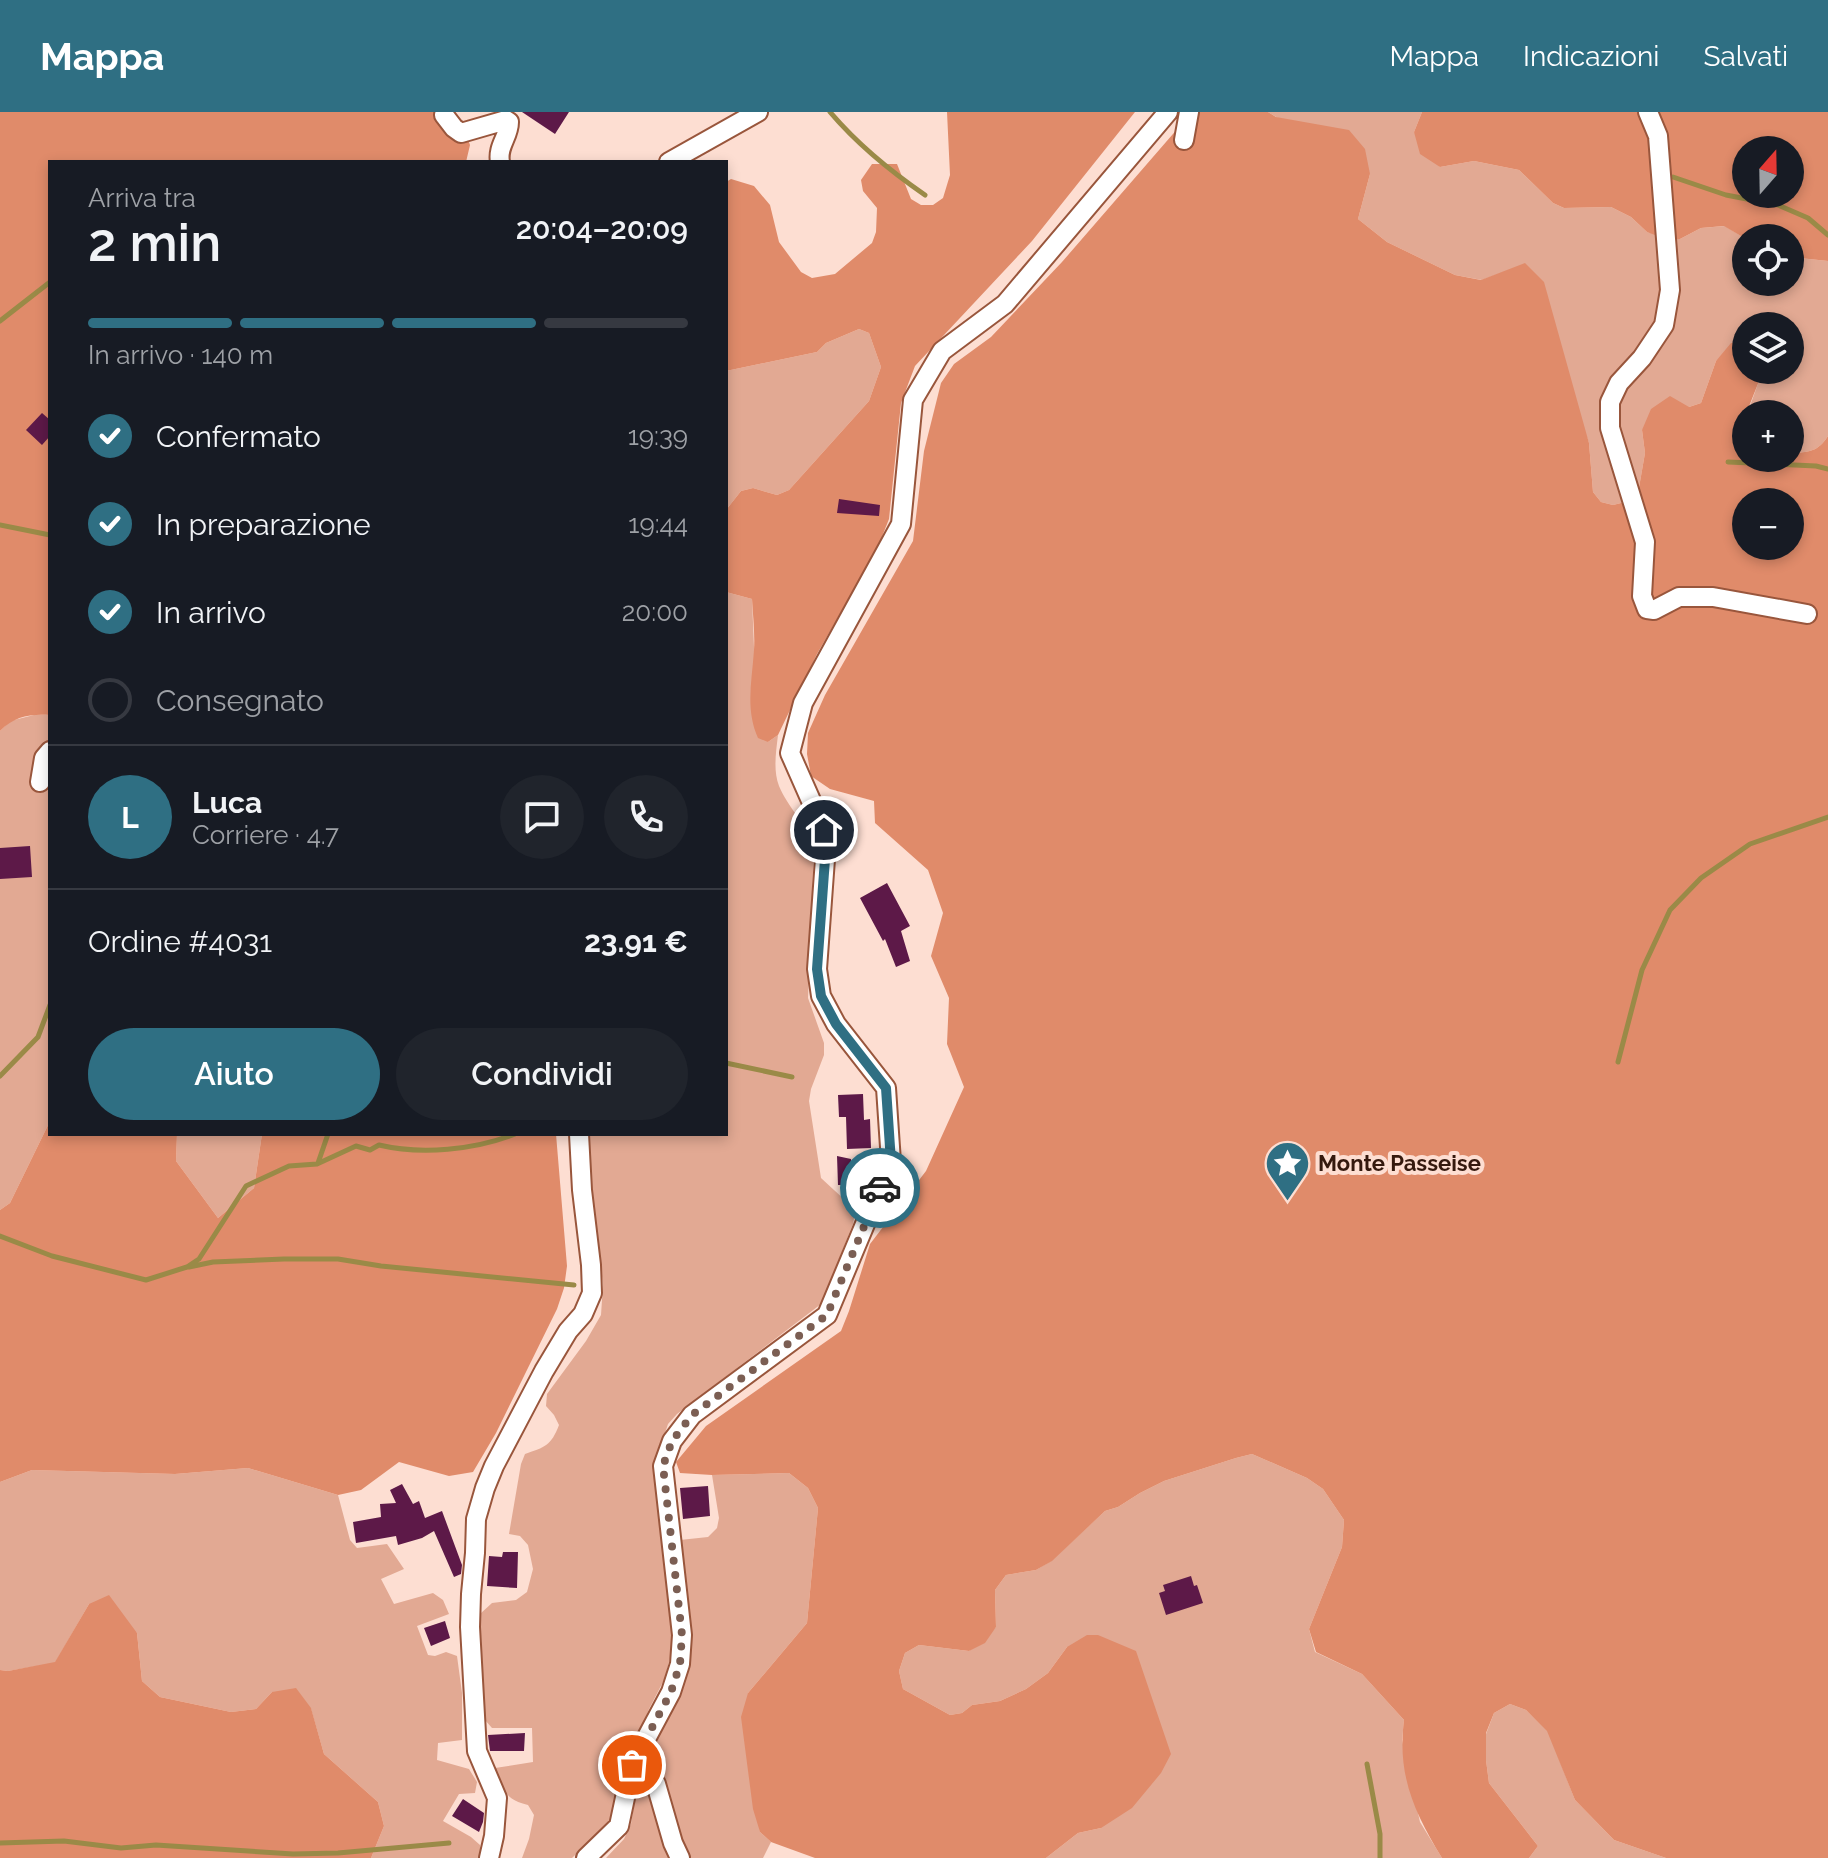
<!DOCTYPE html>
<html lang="it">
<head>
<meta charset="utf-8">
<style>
  body { margin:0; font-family:Raleway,sans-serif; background:#20242c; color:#f1f3f6; height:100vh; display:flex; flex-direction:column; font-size:30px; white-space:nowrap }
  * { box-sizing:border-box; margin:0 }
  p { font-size:26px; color:#9ea1a6 }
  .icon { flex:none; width:44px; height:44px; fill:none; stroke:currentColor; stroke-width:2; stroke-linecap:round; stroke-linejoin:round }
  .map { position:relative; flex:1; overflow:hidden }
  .panel { position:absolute; left:48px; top:48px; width:680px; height:976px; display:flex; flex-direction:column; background:#171b24; border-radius:0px; box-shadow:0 4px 12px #0003 }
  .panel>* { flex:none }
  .needle { width:52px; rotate:20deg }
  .buttons { position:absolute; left:1732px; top:24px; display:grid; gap:16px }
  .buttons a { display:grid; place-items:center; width:72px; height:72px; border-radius:50%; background:#171b24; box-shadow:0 4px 12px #0003; font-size:40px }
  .pin { position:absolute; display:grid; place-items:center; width:68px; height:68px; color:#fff; margin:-34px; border:4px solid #fff; border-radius:50%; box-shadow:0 2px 8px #0007 }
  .courier { position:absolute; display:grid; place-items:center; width:80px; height:80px; margin:-40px; border:6px solid #2f6f83; border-radius:50%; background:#fff; color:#222; box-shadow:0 2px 10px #0007 }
  .summary em { font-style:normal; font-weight:600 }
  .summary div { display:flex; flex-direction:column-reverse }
  .summary { display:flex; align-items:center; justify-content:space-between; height:136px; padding:0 40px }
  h1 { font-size:52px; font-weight:600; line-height:60px }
  .bar { display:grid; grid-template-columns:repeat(4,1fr); gap:12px 8px; align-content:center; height:96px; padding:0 40px }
  .bar i { height:10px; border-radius:6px; background:#363941 }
  .bar .on { background:#2f6f83 }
  .bar p { grid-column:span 4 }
  .line { display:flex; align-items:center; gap:20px; padding:0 40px; border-top:2px solid #363941 }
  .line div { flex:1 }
  .round { display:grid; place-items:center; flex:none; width:84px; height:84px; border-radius:42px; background:#20242c }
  ol { padding:0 40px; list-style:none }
  li { display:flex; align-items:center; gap:24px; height:88px }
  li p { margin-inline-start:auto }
  li .icon { padding:8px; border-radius:50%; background:#2f6f83; color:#fff; stroke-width:4 }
  li:last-child { color:#9ea1a6 }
  li i { width:44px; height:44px; border:4px solid #363941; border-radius:50% }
  .action { display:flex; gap:16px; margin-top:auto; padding:16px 40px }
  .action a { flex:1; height:92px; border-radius:48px; background:#2f6f83; color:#fff; font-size:32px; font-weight:600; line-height:92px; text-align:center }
  .action a+a { background:#20242c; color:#f1f3f6 }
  header { display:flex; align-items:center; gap:48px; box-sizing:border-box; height:112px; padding:0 40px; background:#2f6f83; color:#fff }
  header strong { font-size:38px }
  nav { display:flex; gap:44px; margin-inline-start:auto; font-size:28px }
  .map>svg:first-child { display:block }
  .green { fill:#e2a993 }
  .forest { fill:#e08b6a; fill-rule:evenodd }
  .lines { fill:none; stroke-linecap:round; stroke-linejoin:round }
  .stream { stroke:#9a8a47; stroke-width:5 }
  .building { fill:#5d1948 }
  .minor-casing { stroke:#99563c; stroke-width:22 }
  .minor { stroke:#fff; stroke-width:18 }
  .done { stroke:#7b5e53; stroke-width:8; stroke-dasharray:0 14.4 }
  .route { stroke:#2f6f83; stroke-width:10 }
  .labels { text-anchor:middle; stroke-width:8; stroke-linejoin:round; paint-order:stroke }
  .poi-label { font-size:22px; font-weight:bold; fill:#35190e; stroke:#fdded2; text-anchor:start }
</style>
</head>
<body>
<header>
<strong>Mappa</strong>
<nav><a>Mappa</a><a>Indicazioni</a><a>Salvati</a></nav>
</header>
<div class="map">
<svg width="1828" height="1746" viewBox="0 0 1828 1746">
  <rect width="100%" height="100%" fill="#fdded2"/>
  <path class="green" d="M1268,0H1422L1414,20L1440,55L1474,49L1519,58L1553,91L1564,96L1611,95L1631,105L1647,120L1680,127L1701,116L1725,114L1746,127V170H1790V145L1828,149V324C1817,341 1809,339 1790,342V302H1747L1763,258H1790V214H1746V233L1743,230L1716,249L1701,291L1689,295L1642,318L1645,341L1637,387L1613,393L1601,390L1593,380L1589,331L1525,152L1482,168L1455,163L1387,130L1358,107L1370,62Z
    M859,217L869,221L881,255L869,289L789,378L777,383L753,376L741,379L726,398V259L817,240L826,231Z
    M726,480L752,487L754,535L768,630L778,623C776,640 773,658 779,674C788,696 807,712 814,735L808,886L824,931V943L811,977L809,989L821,1066L847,1090L855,1100L853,1112L821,1192L677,1302L668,1312L653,1357L674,1530L665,1566L649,1597L631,1642L619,1687L610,1709L572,1746H522L529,1727L534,1703L528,1693C503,1687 504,1677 495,1656L533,1650L532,1616H492L485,1608L480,1502L492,1491L516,1488L527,1480L533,1457L528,1433L520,1424L509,1422L521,1352L525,1342C545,1335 551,1334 559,1313L554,1303L546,1294L547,1282L586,1229L601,1203L603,1173L588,1041V1022H726Z
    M34,603H50V1009L10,1091L0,1098V619L10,609Z
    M177,1022H262L254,1076L218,1106L176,1049Z
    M1252,1342L1307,1366L1323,1377L1344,1408L1342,1435L1309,1517L1315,1540L1362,1562L1404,1608L1402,1628L1420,1710L1442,1746H1046L1078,1721L1101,1716L1067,1535L1048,1561L1026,1577L1000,1589L972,1593L962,1601L950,1603L903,1577L899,1559L905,1541L919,1533L969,1539L996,1515L995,1478L1006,1463L1036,1458L1051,1449L1105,1399L1118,1395L1140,1381L1164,1369L1236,1346Z
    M248,1356L338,1383L350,1428L357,1436L387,1432L404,1457L381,1467L394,1492L433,1481L443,1488L449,1502L417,1514L428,1543L435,1544L446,1540L457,1544L462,1581V1628L438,1631L437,1648L469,1657L477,1670L475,1681L459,1682L443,1709L471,1725L480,1733V1746H371L384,1714L378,1690L324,1642L311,1597L272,1580L256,1597L231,1600L160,1585L142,1569L137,1521L89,1492L55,1551L8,1559L0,1558V1370L32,1358L175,1362Z
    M789,1361L808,1376L818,1396L807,1511L748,1581L760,1720L771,1730L763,1746H606L624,1727L631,1712L637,1673L645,1651L671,1599L680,1428L708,1425L717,1416L719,1406L712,1363Z
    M1510,1592L1526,1598L1548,1619L1575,1688L1614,1728L1666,1746H1529L1538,1734L1489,1671L1486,1648V1622L1494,1601Z"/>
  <path class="forest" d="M0,0H446L462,11L470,33L466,50H50V603C29,602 15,604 0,619Z
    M947,0H1135L1032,129L915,254L901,291L889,407L877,437L817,542L778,623L768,630L758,626C745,597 752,569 754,538C755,522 753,504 752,487L726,480V398L741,379L753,376L777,383L789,378L869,289L881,255L869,221L859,217L826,231L817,240L726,259V70L731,67L754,74L770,93L779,130L801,160L812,166L835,162L872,131L876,120L877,96L863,79L861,68L872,52H897L911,87L921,93H933L943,86L950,63Z
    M1192,0H1268L1276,5L1349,18L1365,37L1370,62L1358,107L1387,130L1455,163L1481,168L1525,151L1544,170L1589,331L1593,380L1601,390L1613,393L1637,387L1645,341L1642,318L1651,297L1670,284L1689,295L1701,291L1716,249L1731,231L1743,230L1746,233V258L1763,259L1746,302V346H1790V342C1809,339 1817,341 1828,324V1746H1666L1614,1728L1575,1688L1547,1619L1526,1598L1510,1592L1494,1601L1486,1621V1648L1489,1671L1538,1734L1529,1746H1442C1414,1700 1397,1663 1404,1608L1362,1562L1316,1540L1309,1517L1342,1435L1344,1408L1323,1377L1307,1366L1252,1342L1236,1346L1164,1369L1140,1381L1118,1395L1105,1399L1052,1449L1036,1458L1006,1463L995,1478L996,1515L985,1531L969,1539L919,1533L905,1541L899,1559L903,1577L950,1603L962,1601L972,1593L1000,1589L1026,1577L1048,1561L1067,1535L1087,1523H1098L1136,1539L1171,1642L1161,1661L1132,1696L1101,1716L1078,1721L1046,1746H815L771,1730L760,1720L753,1697L741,1605L748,1581L807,1511L818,1396L808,1376L789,1361L712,1363L680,1361L676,1350L706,1314L841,1219L849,1199L870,1132L926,1059L964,975L947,932L949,886L931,844L943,801L928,758L875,711L874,689L830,677L811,664L807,642L808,621L825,583L913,429L924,339L941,271L954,252L991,225L1062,150ZM1746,390H1790V434H1746Z
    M1422,0H1828V149L1790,145V126L1746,127L1724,114L1701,116L1680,127L1668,128L1647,120L1631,105L1611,95L1564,96L1553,91L1519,58L1474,49L1440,55L1420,42L1414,20ZM1746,38H1790V82H1746Z
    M50,1009V1022H177L176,1049L218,1106L254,1076L262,1022H556L567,1154L564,1176L557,1197L496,1321L473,1360L449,1364L399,1350L361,1378L338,1383L248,1356L175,1362L32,1358L0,1370V1098L10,1091Z
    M109,1483L137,1521L142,1569L160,1585L231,1600L256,1597L272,1580L296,1576L311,1596L324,1642L378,1690L384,1714L371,1746H0V1558L8,1559L55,1550L89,1492Z"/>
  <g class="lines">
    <path class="stream" d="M830,0C858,33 890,59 925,83
      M1673,65L1726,83L1778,93L1808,106L1828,123
      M0,209L50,170
      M1728,350L1816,354L1828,357
      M0,413L50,423
      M1618,950L1642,858L1670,798L1701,766L1750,732L1828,705
      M726,951L792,965
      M0,964L38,925L50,893
      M318,1051L328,1022
      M0,1124L52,1144L146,1168L187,1155L199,1147L246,1074L289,1054L317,1052L356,1034L370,1038L379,1033C421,1043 475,1038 515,1022
      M189,1155L213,1150L284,1147H338L381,1154L574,1173
      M1367,1652L1380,1722V1746
      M0,1731L64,1729L121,1736L156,1733L293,1742L338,1741L449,1731"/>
  </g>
  <path class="building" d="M522,0H569L555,22Z
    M42,301L50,308V324L42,333L26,318Z
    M839,387L880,393L879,404L837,401Z
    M30,734L32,765L0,767V736Z
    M887,771L910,814L901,819L910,849L896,855L885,827L883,829L860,786Z
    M863,982L864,1008L870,1007L871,1036L847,1037L846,1005H839L838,983Z
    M837,1044L851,1047L852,1073H838Z
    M402,1372L413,1392L419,1389L425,1406L442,1399L462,1453L461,1462L454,1465L434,1419L422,1426L398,1433L396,1424L356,1431L353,1410L381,1405L380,1392L396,1391L390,1378Z
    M708,1374L710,1404L683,1407L680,1376Z
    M503,1440H518L517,1476L487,1474L489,1444L502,1445Z
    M1191,1464L1194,1474L1197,1473L1203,1491L1166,1503L1159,1481L1165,1479L1163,1473Z
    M445,1509L450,1526L431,1534L424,1516Z
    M525,1621L524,1639H490L488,1623Z
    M463,1687L484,1701L483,1710L479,1720L452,1704Z"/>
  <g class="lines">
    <defs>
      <path id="minor" d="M1648,0L1658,24L1670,178L1664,213L1642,246L1619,271L1610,290V316L1645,430L1642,484L1647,497L1654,498L1679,485H1713L1807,502
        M444,3L454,16L461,21L506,8L509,10C509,25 497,34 500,50
        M1184,28L1189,0
        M669,50L758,0
        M40,670L44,646L50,639
        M632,1653L656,1672L673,1731L680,1746
        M489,1746L494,1724L497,1686L477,1639L470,1515L471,1482L475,1441L476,1407L485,1376L494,1354L544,1259L568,1219L583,1202L592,1181L591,1153L582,1078L579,1022
        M586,1746L619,1714L632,1653L671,1580L680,1552L682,1523L663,1354L672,1329L692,1303L827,1203L891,1050L886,976L836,912L821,884L817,857L825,747L824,718L790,641L803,591L901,412L913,288L942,239L1005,192L1168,0"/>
    </defs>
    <use href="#minor" class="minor-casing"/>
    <use href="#minor" class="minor"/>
  </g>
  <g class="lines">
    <path class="done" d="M632,1653L671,1580L680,1552L682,1523L663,1354L672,1329L692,1303L827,1203L880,1076"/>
    <path class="route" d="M824,718L825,747L817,857L821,884L836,912L886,976L891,1050L880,1076"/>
  </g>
  <defs>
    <symbol id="sight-pin" viewBox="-11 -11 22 30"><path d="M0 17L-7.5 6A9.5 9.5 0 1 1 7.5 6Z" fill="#2f6f83" stroke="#fdded2"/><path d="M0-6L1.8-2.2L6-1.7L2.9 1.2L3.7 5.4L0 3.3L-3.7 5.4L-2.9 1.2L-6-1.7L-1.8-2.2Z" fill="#fff"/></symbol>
  </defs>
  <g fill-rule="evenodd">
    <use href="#sight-pin" x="1262" y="1026" width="51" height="69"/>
  </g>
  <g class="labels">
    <g class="poi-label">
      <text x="1318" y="1059">Monte Passeise</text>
    </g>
  </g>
</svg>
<div class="buttons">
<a><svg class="needle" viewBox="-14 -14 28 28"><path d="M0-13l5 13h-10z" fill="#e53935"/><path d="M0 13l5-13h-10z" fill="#9ea1a6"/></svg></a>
<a><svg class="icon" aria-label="locate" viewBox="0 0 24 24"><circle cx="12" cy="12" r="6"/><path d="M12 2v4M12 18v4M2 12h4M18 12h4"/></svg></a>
<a><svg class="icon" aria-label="layers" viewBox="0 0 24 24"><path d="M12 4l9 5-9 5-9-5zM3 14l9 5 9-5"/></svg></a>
<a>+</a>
<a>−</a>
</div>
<div class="pin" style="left:632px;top:1653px;background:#ea580c"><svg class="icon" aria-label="bag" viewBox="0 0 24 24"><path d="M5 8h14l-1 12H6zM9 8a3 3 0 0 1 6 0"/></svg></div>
<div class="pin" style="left:824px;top:718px;background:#1f2937"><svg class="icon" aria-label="home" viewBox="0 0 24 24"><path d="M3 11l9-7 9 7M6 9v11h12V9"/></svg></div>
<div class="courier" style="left:880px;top:1076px"><svg class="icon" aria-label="car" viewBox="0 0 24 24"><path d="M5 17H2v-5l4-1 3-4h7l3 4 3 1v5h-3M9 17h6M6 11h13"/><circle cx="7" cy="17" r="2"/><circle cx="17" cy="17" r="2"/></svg></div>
<section class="panel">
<div class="summary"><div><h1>2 min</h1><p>Arriva tra</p></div><em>20:04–20:09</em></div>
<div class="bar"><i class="on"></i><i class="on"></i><i class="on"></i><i></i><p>In arrivo · 140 m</p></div>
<ol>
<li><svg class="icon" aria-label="check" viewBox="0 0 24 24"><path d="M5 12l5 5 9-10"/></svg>Confermato<p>19:39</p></li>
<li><svg class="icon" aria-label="check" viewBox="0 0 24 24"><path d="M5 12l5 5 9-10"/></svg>In preparazione<p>19:44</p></li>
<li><svg class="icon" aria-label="check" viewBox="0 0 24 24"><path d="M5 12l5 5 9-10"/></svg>In arrivo<p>20:00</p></li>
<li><i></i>Consegnato</li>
</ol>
<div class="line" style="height:144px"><b class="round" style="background:#2f6f83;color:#fff">L</b><div><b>Luca</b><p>Corriere · 4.7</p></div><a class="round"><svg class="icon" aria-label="chat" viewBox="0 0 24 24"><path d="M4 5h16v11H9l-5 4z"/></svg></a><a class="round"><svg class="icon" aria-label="phone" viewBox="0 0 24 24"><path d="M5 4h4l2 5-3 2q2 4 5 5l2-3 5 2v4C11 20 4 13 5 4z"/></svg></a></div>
<div class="line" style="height:104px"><div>Ordine #4031</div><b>23.91 €</b></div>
<div class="action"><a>Aiuto</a><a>Condividi</a></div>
</section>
</div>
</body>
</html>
